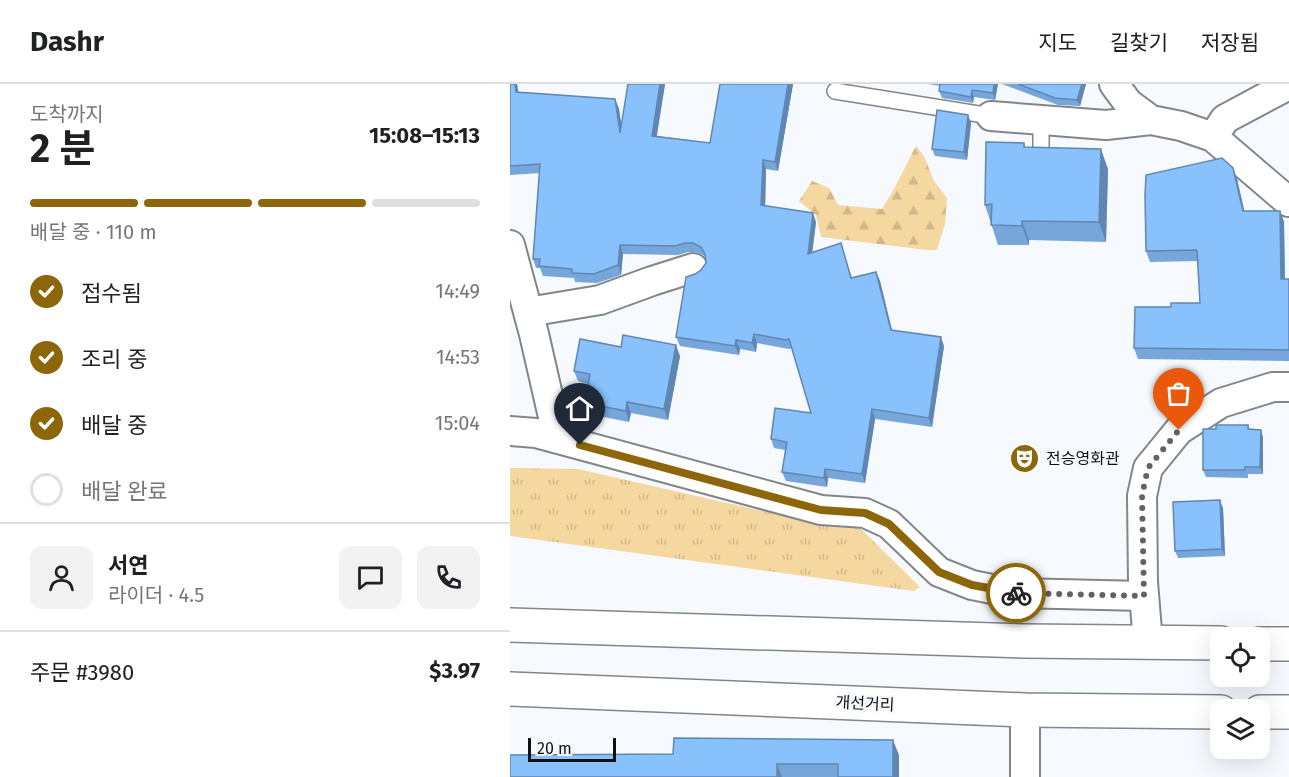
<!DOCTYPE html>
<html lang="ko">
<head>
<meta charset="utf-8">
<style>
  body { margin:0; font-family:"Fira Sans","Noto Sans KR",sans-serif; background:#f2f2f2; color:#202124; height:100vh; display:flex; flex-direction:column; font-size:22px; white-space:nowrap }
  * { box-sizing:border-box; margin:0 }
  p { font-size:20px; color:#757577 }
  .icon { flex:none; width:33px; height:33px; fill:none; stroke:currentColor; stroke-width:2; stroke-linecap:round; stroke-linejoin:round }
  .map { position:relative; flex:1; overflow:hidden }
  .side { display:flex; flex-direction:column; background:#fff; width:510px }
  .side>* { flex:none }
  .buttons { position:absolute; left:700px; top:543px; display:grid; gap:12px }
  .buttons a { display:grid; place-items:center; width:60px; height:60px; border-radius:12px; background:#fff; box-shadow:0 6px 24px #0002; font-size:30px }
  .scale { position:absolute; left:18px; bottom:15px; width:88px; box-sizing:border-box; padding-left:6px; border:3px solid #0f1011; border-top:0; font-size:16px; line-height:21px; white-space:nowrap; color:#0f1011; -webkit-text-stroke:4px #f6f9fd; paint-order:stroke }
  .pin { position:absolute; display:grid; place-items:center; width:51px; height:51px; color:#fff; margin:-62px -26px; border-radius:50% 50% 50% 0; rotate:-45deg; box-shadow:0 0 6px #0007 }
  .pin .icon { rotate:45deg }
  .courier { position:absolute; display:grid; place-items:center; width:60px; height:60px; margin:-30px; border:4px solid #8c6608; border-radius:50%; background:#fff; color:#222; box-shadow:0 2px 8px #0007 }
  .summary em { font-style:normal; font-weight:700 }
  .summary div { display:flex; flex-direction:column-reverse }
  .summary { display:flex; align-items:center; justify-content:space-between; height:102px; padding:0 30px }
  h1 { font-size:39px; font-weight:700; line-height:45px }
  .bar { display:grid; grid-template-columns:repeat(4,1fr); gap:9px 6px; align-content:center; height:72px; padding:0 30px }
  .bar i { height:8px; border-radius:4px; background:#e0e0e0 }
  .bar .selected { background:#8c6608 }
  .bar p { grid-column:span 4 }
  .line { display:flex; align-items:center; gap:15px; padding:0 30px; border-top:2px solid #e0e0e0 }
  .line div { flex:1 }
  .round { display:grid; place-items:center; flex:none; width:63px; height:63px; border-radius:12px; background:#f2f2f2 }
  ol { padding:0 30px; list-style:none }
  li { display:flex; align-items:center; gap:18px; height:66px }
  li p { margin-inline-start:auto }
  li .icon { padding:6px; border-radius:50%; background:#8c6608; color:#fff; stroke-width:4 }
  li:last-child { color:#757577 }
  li i { width:33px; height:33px; border:3px solid #e0e0e0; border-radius:50% }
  header { display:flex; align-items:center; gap:36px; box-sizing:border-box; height:84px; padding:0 30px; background:#fff; border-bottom:2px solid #e0e0e0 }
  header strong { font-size:28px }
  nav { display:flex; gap:33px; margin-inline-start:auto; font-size:21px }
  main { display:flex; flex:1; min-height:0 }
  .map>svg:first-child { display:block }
  .grass { fill:url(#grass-tufts) }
  .forest { fill:url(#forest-firs) }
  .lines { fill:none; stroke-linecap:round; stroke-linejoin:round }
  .service-casing { stroke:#828689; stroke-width:18 }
  .minor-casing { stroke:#828689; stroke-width:32 }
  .primary-casing { stroke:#828689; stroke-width:36 }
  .service { stroke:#fff; stroke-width:15 }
  .minor { stroke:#fff; stroke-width:28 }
  .primary { stroke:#fff; stroke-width:33 }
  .wall { fill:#76a6da }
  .shaded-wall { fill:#6087b1 }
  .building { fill:#89c1fd; stroke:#6087b1; stroke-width:1.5 }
  .done { stroke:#606264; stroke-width:6; stroke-dasharray:0 10.8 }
  .route { stroke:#8c6608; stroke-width:8 }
  .labels { text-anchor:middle; stroke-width:5; stroke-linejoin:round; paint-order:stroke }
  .poi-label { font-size:16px; fill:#0f1011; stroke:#f6f9fd; text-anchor:start }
  .street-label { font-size:16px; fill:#0f1011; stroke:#f6f9fd }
</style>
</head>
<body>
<header>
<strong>Dashr</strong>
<nav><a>지도</a><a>길찾기</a><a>저장됨</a></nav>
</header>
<main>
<section class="side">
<div class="summary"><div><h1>2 분</h1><p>도착까지</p></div><em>15:08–15:13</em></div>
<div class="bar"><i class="selected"></i><i class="selected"></i><i class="selected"></i><i></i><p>배달 중 · 110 m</p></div>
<ol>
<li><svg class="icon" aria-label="check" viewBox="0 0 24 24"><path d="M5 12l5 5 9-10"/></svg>접수됨<p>14:49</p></li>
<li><svg class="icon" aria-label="check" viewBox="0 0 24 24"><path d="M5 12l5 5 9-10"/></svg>조리 중<p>14:53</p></li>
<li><svg class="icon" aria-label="check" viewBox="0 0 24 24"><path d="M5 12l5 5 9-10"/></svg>배달 중<p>15:04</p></li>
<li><i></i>배달 완료</li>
</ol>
<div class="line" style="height:108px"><a class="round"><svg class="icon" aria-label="person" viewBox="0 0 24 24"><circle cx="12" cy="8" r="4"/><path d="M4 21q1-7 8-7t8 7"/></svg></a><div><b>서연</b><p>라이더 · 4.5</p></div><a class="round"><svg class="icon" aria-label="chat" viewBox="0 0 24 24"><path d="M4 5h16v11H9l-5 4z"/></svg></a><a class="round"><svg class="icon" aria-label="phone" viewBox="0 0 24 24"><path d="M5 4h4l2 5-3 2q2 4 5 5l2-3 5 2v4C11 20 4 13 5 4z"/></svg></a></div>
<div class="line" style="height:78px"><div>주문 #3980</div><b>$3.97</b></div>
</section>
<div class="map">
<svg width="779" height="693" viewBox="0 0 779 693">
  <defs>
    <pattern id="grass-tufts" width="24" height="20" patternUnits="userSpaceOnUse" patternTransform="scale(1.5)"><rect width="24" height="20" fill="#f5d7a0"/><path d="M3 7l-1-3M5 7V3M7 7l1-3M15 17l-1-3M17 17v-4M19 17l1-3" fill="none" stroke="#d1b889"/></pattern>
    <pattern id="forest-firs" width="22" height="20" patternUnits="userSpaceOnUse" patternTransform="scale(1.5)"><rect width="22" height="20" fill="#f5d7a0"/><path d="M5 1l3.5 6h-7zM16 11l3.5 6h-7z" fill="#d1b889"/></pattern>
  </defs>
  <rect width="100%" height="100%" fill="#f6f9fd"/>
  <path class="grass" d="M0,384L68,385L314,441L349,443L410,503L404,507L0,452Z"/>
  <path class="forest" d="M406,62L414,72L424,97L437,114L435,140L427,166H417L311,153L306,131L289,117L302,97L319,104L328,121L372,125L384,105Z"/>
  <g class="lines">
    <defs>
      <path id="service" d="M325,7L481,32
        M531,62V37"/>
      <path id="minor" d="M604,0L618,19L641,36L671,42L703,53L779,118
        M481,32L596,41L641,36
        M703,53L715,35L773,4L777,0
        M0,161L24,250L48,355
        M18,228L90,216L142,197L183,184
        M0,347L26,349L311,426L355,429L379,440L429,488L462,501L502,509L634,512
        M638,559L633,498L632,412L638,384L669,346L711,319L763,303H779
        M515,626V693"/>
      <path id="primary" d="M0,541L515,557L711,559
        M750,560H779
        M0,605L515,626L711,628
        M750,628H779"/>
    </defs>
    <use href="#service" class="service-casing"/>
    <use href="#minor" class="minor-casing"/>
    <use href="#primary" class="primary-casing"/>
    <use href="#service" class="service"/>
    <use href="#minor" class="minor"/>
    <use href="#primary" class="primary"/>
  </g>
  <path class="wall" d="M0,0H7L8,8L105,15L109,25L111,42L118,0H155L147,52L200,59L283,0L268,87L256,85L255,122L306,138L302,168L331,159L342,194L366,188L370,197L382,246L434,262L422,343L365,335L355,399L318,394L317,403L276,397L272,388L275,366L264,364L261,355L301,329L282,264L279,265L247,259L246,268L230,265L229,271L170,262L166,253L185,190L191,186L196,179L195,172L186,168H178L168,171L113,170L111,191L87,199L65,198L64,194L33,192L30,184H26L23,175L30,89L0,91Z
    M418,0H488L485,16L464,13L463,19L432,14L429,7L430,2Z
    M492,0H576L570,22L548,21Z
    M458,31L461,39L457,76L425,72L422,65Z
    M514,59L516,64L598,85L596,158L519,156V161H488L475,121Z
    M723,84L727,95L734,127H770L774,138L775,195H779V277L628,275L624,264L661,223L690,219L688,177L640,178L636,167Z
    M111,263L170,272L158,336L121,329L119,338L78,330L75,319L78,300L68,297L64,287Z
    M738,341L740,345L753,353V390H738V394L696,393L693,386L706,345Z
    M713,424L715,472L668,474L665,467Z
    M389,671V693H0Z"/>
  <path class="shaded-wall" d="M5,0H7L10,17L6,8Z
    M150,0H155L145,61L142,52Z
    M278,0H283L268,87L265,78Z
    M484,0H488L485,16L483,9Z
    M572,0H576L570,22L567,16Z
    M462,6L464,13L463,19L461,13Z
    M105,15L109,25L114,58L110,49Z
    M458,31L461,39L457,76L454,68Z
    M591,65L598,85L596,158L589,138Z
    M253,76L256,85L255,131L251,121Z
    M723,84L727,95L737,138L733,127Z
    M770,127L774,138L775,206L771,195Z
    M303,129L306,138L301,179L298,170Z
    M512,137L519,156V161L512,142Z
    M110,161L113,170L111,191L108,181Z
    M366,188L370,197L384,255L381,246Z
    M244,250L247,259L246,268L242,259Z
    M431,253L434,262L422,343L419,334Z
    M226,256L230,265L229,271L225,262Z
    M166,261L170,272L158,336L154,325Z
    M117,318L121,329L119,338L116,327Z
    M362,325L365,335L355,399L352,390Z
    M751,346L753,353V390L750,383Z
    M315,385L318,394L317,403L314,394Z
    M710,416L713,424L715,472L712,465Z
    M383,656L389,671V693H383Z
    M267,680L272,693H267Z"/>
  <path class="building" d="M0,0H5L6,8L105,15L110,49L118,0H150L142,52L200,59L210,0H278L265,78L253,76L251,121L303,129L298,170L331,159L341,194L366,188L381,246L431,253L419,334L362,325L352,390L315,385L314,394L272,388L277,358L261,355L265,324L301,329L279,255L276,256L244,250L242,259L226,256L225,262L166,253L176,193L185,190L191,186L196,179L195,170L191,163L183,159H175L165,162L110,161L108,181L84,190L62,189V185L29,182L30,175H23L30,80L0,82Z
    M430,0H484L483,9L462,6L461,13L429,7Z
    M508,0H572L567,16L545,14Z
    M427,26L458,31L454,68L422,65Z
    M476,58L514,59V63L591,65L589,138L512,137V142L481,141L482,120L475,121Z
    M712,74L723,84L733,127H770L771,195H779V266L624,264L625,223H661V219H690L687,166L636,167L635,111L636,91Z
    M113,251L166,261L154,325L117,318L116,327L75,319L80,290L64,287L70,255L111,263Z
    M706,341H738V345L751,346L750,383H735V386H693V345H706Z
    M710,416L712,465L665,467L663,418Z
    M164,654L383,656V693H328V680H267V693H0V671L163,670Z"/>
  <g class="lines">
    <path class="done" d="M506,509L634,512L632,411L638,384L669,346"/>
    <path class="route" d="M70,361L311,426L355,429L379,440L429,488L462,501L506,509"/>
  </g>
  <defs>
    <symbol id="theatre-disc" viewBox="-11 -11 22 22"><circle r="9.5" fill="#8c6608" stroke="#f6f9fd"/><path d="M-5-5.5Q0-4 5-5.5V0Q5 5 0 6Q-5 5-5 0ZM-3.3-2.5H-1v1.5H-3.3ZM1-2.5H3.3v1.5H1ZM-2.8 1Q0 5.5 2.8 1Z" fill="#fff"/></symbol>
  </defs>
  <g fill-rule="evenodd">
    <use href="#theatre-disc" x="498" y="358" width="33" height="33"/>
  </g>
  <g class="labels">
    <g class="poi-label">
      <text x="536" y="380">전승영화관</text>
    </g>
    <g class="street-label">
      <text transform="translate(355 619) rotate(3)" y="6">개선거리</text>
    </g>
  </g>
</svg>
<div class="buttons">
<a><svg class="icon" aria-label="locate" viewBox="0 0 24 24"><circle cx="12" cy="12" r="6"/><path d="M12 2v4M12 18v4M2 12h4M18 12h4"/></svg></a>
<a><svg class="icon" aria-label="layers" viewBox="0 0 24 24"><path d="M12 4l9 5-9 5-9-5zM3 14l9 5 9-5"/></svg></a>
</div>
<div class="scale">20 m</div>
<div class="pin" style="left:669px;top:346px;background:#ea580c"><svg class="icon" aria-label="bag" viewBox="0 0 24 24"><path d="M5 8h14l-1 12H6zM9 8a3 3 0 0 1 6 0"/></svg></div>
<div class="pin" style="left:70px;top:361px;background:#1f2937"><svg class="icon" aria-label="home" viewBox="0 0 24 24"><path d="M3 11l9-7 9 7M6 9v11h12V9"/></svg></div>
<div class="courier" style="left:506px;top:509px"><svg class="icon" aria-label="bike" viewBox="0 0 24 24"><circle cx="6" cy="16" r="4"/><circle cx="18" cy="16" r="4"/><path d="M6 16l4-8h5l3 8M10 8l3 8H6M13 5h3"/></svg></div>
</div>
</main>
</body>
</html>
